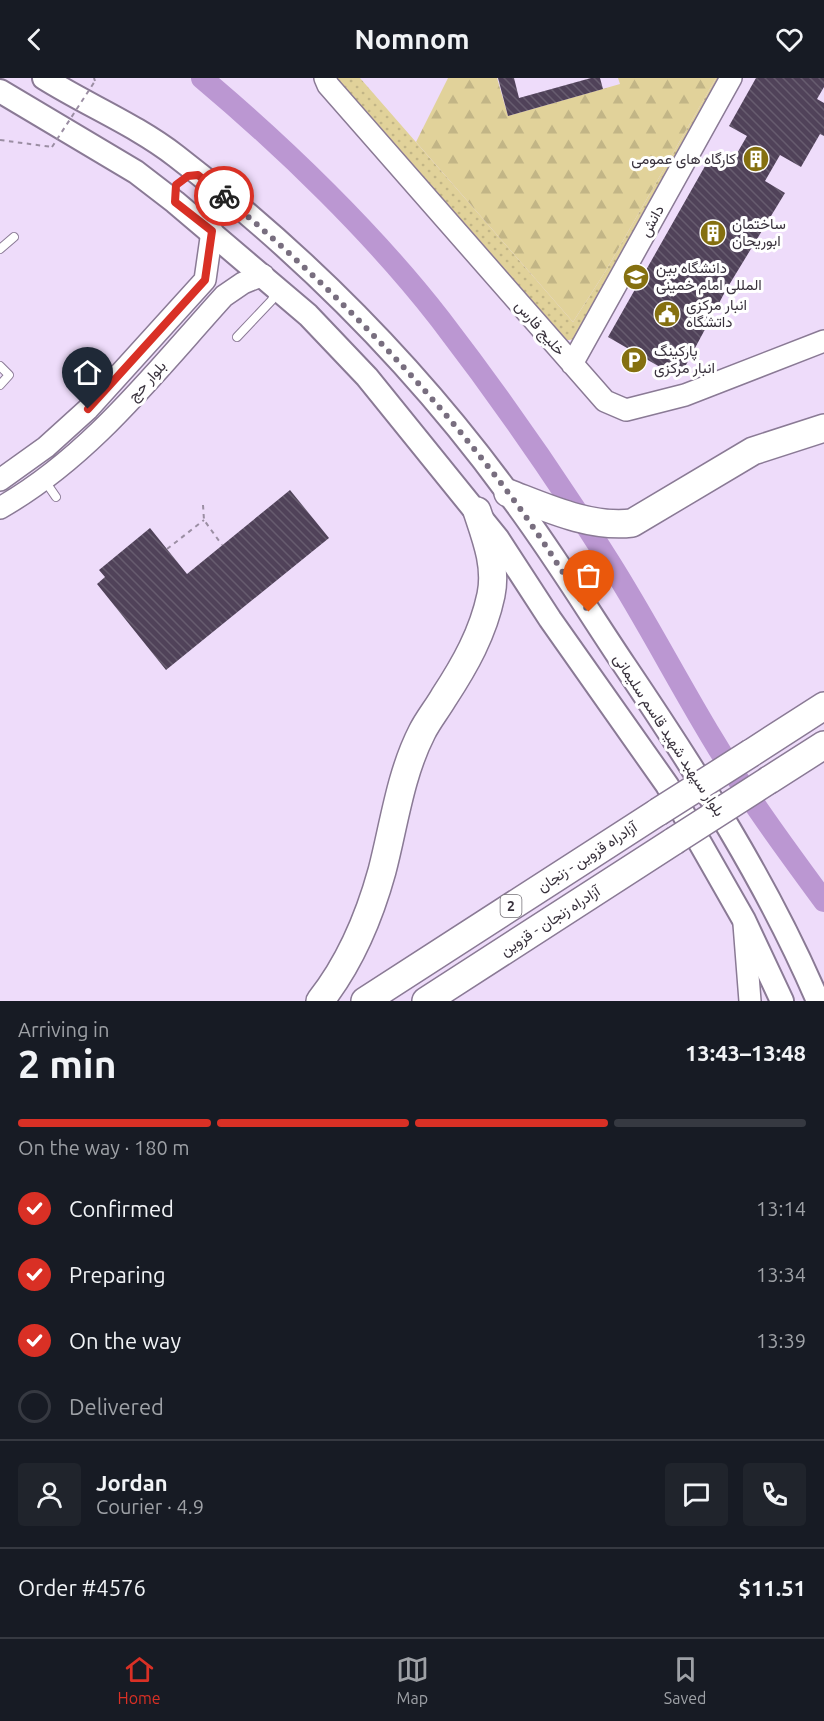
<!DOCTYPE html>
<html lang="en">
<head>
<meta charset="utf-8">
<style>
  body { margin:0; font-family:Ubuntu,Vazirmatn,sans-serif; background:#20242c; color:#f1f3f6; height:100vh; display:flex; flex-direction:column; font-size:22px; white-space:nowrap }
  * { box-sizing:border-box; margin:0 }
  p { font-size:20px; color:#9ea1a6 }
  .icon { flex:none; width:33px; height:33px; fill:none; stroke:currentColor; stroke-width:2; stroke-linecap:round; stroke-linejoin:round }
  .map { position:relative; height:923px; overflow:hidden }
  .panel { display:flex; flex-direction:column; background:#171b24; flex:1 }
  .panel>* { flex:none }
  .pin { position:absolute; display:grid; place-items:center; width:51px; height:51px; color:#fff; margin:-62px -26px; border-radius:50% 50% 50% 0; rotate:-45deg; box-shadow:0 0 6px #0007 }
  .pin .icon { rotate:45deg }
  .courier { position:absolute; display:grid; place-items:center; width:60px; height:60px; margin:-30px; border:4px solid #d93025; border-radius:50%; background:#fff; color:#222; box-shadow:0 2px 8px #0007 }
  .summary em { font-style:normal; font-weight:700 }
  .summary div { display:flex; flex-direction:column-reverse }
  .summary { display:flex; align-items:center; justify-content:space-between; height:102px; padding:0 18px }
  h1 { font-size:39px; font-weight:700; line-height:45px }
  .bar { display:grid; grid-template-columns:repeat(4,1fr); gap:9px 6px; align-content:center; height:72px; padding:0 18px }
  .bar i { height:8px; border-radius:4px; background:#363941 }
  .bar .active { background:#d93025 }
  .bar p { grid-column:span 4 }
  .line { display:flex; align-items:center; gap:15px; padding:0 18px; border-top:2px solid #363941 }
  .line div { flex:1 }
  .round { display:grid; place-items:center; flex:none; width:63px; height:63px; border-radius:6px; background:#20242c }
  ol { padding:0 18px; list-style:none }
  li { display:flex; align-items:center; gap:18px; height:66px }
  li p { margin-inline-start:auto }
  li .icon { padding:6px; border-radius:50%; background:#d93025; color:#fff; stroke-width:4 }
  li:last-child { color:#9ea1a6 }
  li i { width:33px; height:33px; border:3px solid #363941; border-radius:50% }
  header { display:flex; justify-content:space-between; align-items:center; height:78px; padding:0 18px; background:#171b24; font-size:27px; font-weight:700 }
  .tabs { display:flex; justify-content:space-around; align-items:center; height:84px; border-top:2px solid #363941; background:#171b24; font-size:16px; color:#9ea1a6 }
  .tabs a { display:grid; justify-items:center; gap:3px }
  .tabs .active { color:#d93025 }
  .map>svg:first-child { display:block }
  .grass { fill:url(#grass-dots) }
  .forest { fill:url(#forest-firs) }
  .lines { fill:none; stroke-linecap:round; stroke-linejoin:round }
  .river { stroke:#bb97d2; stroke-width:22 }
  .building { fill:url(#building-back-hatch) }
  .lane-casing { stroke:#8a7a95; stroke-width:10 }
  .secondary-casing { stroke:#8a7a95; stroke-width:24 }
  .primary-casing { stroke:#8a7a95; stroke-width:26 }
  .highway-casing { stroke:#8a7a95; stroke-width:30 }
  .path { stroke:#9b8ea3; stroke-width:2; stroke-dasharray:4.5 4.5; stroke-linecap:butt }
  .lane { stroke:#fff; stroke-width:8 }
  .secondary { stroke:#fff; stroke-width:21 }
  .primary { stroke:#fff; stroke-width:22 }
  .highway { stroke:#fff; stroke-width:27 }
  .highway-bridge-casing { stroke:#8a7a95; stroke-width:30; stroke-linecap:butt }
  .path-bridge { stroke:#9b8ea3; stroke-width:2; stroke-dasharray:4.5 4.5; stroke-linecap:butt }
  .highway-bridge { stroke:#fff; stroke-width:27 }
  .done { stroke:#786e7f; stroke-width:6; stroke-dasharray:0 10.8 }
  .route { stroke:#d93025; stroke-width:8 }
  .labels { text-anchor:middle; stroke-width:6; stroke-linejoin:round; paint-order:stroke }
  .shield { fill:#fff; stroke:#747077; stroke-width:1.5 }
  .shield-label { font-size:14px; font-weight:bold; fill:#39323d }
  .poi-label { font-size:15px; fill:#39323d; stroke:#fff; text-anchor:start }
  .street-label { font-size:15px; fill:#39323d; stroke:#fff }
</style>
</head>
<body>
<header><svg class="icon" aria-label="back" viewBox="0 0 24 24"><path d="M15 5l-7 7 7 7"/></svg>Nomnom<svg class="icon" aria-label="heart" viewBox="0 0 24 24"><path d="M12 20l-8-8c-3-5 5-10 8-4 3-6 11-1 8 4z"/></svg></header>
<div class="map">
<svg width="824" height="923" viewBox="0 0 824 923">
  <defs>
    <pattern id="grass-dots" width="8" height="8" patternUnits="userSpaceOnUse" patternTransform="scale(1.5)"><rect width="8" height="8" fill="#e1d29a"/><path d="M2 2h.1M6 6h.1" fill="none" stroke="#c2b586" stroke-width="1.8" stroke-linecap="round"/></pattern>
    <pattern id="forest-firs" width="22" height="20" patternUnits="userSpaceOnUse" patternTransform="scale(1.5)"><rect width="22" height="20" fill="#e1d29a"/><path d="M5 1l3.5 6h-7zM16 11l3.5 6h-7z" fill="#c2b586"/></pattern>
    <pattern id="building-back-hatch" width="6" height="6" patternUnits="userSpaceOnUse" patternTransform="scale(1.5)"><rect width="6" height="6" fill="#504259"/><path d="M-1 5l2 2M0 0l6 6M5-1l2 2" fill="none" stroke="#675c6f"/></pattern>
  </defs>
  <rect width="100%" height="100%" fill="#eedcfa"/>
  <path class="grass" d="M335,0H360L573,244L605,194L716,0H727L583,260L562,263Z"/>
  <path class="forest" d="M448,0H497L508,38L620,6L618,0H716L605,194L573,244L416,64Z"/>
  <g class="lines">
    <path class="river" d="M202,0C284,69 374,156 440,241C500,319 557,401 610,485C646,542 677,602 712,660C746,717 785,770 824,823"/>
  </g>
  <path class="building" d="M498,0H514L519,20L591,0H600L603,11L508,38Z
    M756,0H824V9L817,21L824,25V58L820,56L801,89L780,77L765,103L785,115L726,212L679,300L608,259L713,74L732,84L747,58L729,48Z
    M290,412L329,460L166,592L97,506L105,499L99,492L150,450L187,496Z"/>
  <g class="lines">
    <defs>
      <path id="lane" d="M0,171L14,159
        M237,259L272,222L275,213
        M0,288L9,297L0,307
        M45,403L56,419"/>
      <path id="secondary" d="M325,0L328,7L605,323L626,332L685,317L824,263
        M572,286L731,0
        M0,402L46,369L88,331L205,202L212,153
        M0,430C90,379 155,294 224,218L243,205L263,197
        M744,846L750,923"/>
      <path id="primary" d="M44,0C87,27 136,47 176,78C301,174 415,288 508,415C550,470 586,530 625,588C697,695 767,804 818,923
        M0,13L136,94L175,124L308,237L367,299L498,461L550,541L667,707L744,842L782,923"/>
      <path id="highway" d="M508,415C547,430 590,450 632,445L753,373L824,350
        M751,675L824,628
        M769,702L824,667
        M320,923C350,885 369,840 382,793C394,747 400,697 422,654C428,642 437,631 444,619C465,587 483,555 491,517C497,488 486,460 477,433
        M365,923L658,734
        M426,923L674,763"/>
    </defs>
    <use href="#lane" class="lane-casing"/>
    <use href="#secondary" class="secondary-casing"/>
    <use href="#primary" class="primary-casing"/>
    <use href="#highway" class="highway-casing"/>
    <path class="path" d="M94,0L95,3
      M0,62L52,69
      M203,427L204,442L222,467
      M167,471L204,442"/>
    <use href="#lane" class="lane"/>
    <use href="#secondary" class="secondary"/>
    <use href="#primary" class="primary"/>
    <use href="#highway" class="highway"/>
    <defs>
      <path id="highway-bridge" d="M658,734L751,675
        M674,763L769,702"/>
    </defs>
    <use href="#highway-bridge" class="highway-bridge-casing"/>
    <path class="path-bridge" d="M52,69L95,3"/>
    <use href="#highway-bridge" class="highway-bridge"/>
  </g>
  <g class="lines">
    <path class="done" d="M224,118C329,207 424,303 507,413C537,452 562,494 589,534"/>
    <path class="route" d="M88,331L205,202L212,153L175,124L176,107L188,98L198,97L224,118"/>
  </g>
  <defs>
    <symbol id="building-disc" viewBox="-11 -11 22 22"><circle r="9.5" fill="#857010" stroke="#fff"/><path d="M-4-6H4V6H1V3H-1V6H-4ZM-2.5-4.3h1.7v1.8h-1.7ZM.8-4.3h1.7v1.8H.8ZM-2.5-1h1.7V.8h-1.7ZM.8-1h1.7V.8H.8Z" fill="#fff"/></symbol>
    <symbol id="university-disc" viewBox="-11 -11 22 22"><circle r="9.5" fill="#857010" stroke="#fff"/><path d="M0-5L7-2L0 1L-7-2ZM-4 1L0 2.5L4 1V4Q0 6-4 4Z" fill="#fff"/></symbol>
    <symbol id="civic-disc" viewBox="-11 -11 22 22"><circle r="9.5" fill="#857010" stroke="#fff"/><path d="M-.6-6.5H3V-4.5H.6V-3L4-1V1h2V6H-6V1h2V-1L-.6-3ZM-1.2 2.5V6h2.4V2.5Z" fill="#fff"/></symbol>
    <symbol id="parking-disc" viewBox="-11 -11 22 22"><circle r="9.5" fill="#857010" stroke="#fff"/><path d="M-3.5-5.5H1a3.5 3.5 0 0 1 0 7H-1V5.5H-3.5ZM-1-3.4V-.6H.8a1.4 1.4 0 0 0 0-2.8Z" fill="#fff"/></symbol>
  </defs>
  <g fill-rule="evenodd">
    <use href="#building-disc" x="741" y="66" width="30" height="30"/>
    <use href="#building-disc" x="698" y="140" width="30" height="30"/>
    <use href="#university-disc" x="621" y="184" width="30" height="30"/>
    <use href="#civic-disc" x="652" y="221" width="30" height="30"/>
    <use href="#parking-disc" x="619" y="267" width="30" height="30"/>
  </g>
  <g class="labels">
    <rect class="shield" x="500.5" y="817" width="21" height="22" rx="4.5"/>
    <g class="shield-label">
      <text x="511" y="833">2</text>
    </g>
    <g class="poi-label">
      <text x="736" y="86" text-anchor="end">کارگاه های عمومی</text>
      <text x="732" y="151">ساختمان<tspan x="732" dy="17">ابوریحان</tspan></text>
      <text x="656" y="195">دانشگاه بین<tspan x="656" dy="17">المللی امام خمینی</tspan></text>
      <text x="686" y="232">انبار مرکزی<tspan x="686" dy="17">داتشگاه</tspan></text>
      <text x="654" y="278">پارکینگ<tspan x="654" dy="17">انبار مرکزی</tspan></text>
    </g>
    <g class="street-label">
      <text transform="translate(652 143) rotate(-61)" y="5">دانش</text>
      <text transform="translate(540 250) rotate(49)" y="5">خلیج فارس</text>
      <text transform="translate(147 303) rotate(-48)" y="5">بلوار حج</text>
      <text transform="translate(669 657) rotate(57)" y="5">بلوار سپهبد شهید قاسم سلیمانی</text>
      <text transform="translate(587 779) rotate(-33)" y="5">آزادراه قزوین - زنجان</text>
      <text transform="translate(550 843) rotate(-33)" y="5">آزادراه زنجان - قزوین</text>
    </g>
  </g>
</svg>
<div class="pin" style="left:589px;top:534px;background:#ea580c"><svg class="icon" aria-label="bag" viewBox="0 0 24 24"><path d="M5 8h14l-1 12H6zM9 8a3 3 0 0 1 6 0"/></svg></div>
<div class="pin" style="left:88px;top:331px;background:#1f2937"><svg class="icon" aria-label="home" viewBox="0 0 24 24"><path d="M3 11l9-7 9 7M6 9v11h12V9"/></svg></div>
<div class="courier" style="left:224px;top:118px"><svg class="icon" aria-label="bike" viewBox="0 0 24 24"><circle cx="6" cy="16" r="4"/><circle cx="18" cy="16" r="4"/><path d="M6 16l4-8h5l3 8M10 8l3 8H6M13 5h3"/></svg></div>
</div>
<section class="panel">
<div class="summary"><div><h1>2 min</h1><p>Arriving in</p></div><em>13:43–13:48</em></div>
<div class="bar"><i class="active"></i><i class="active"></i><i class="active"></i><i></i><p>On the way · 180 m</p></div>
<ol>
<li><svg class="icon" aria-label="check" viewBox="0 0 24 24"><path d="M5 12l5 5 9-10"/></svg>Confirmed<p>13:14</p></li>
<li><svg class="icon" aria-label="check" viewBox="0 0 24 24"><path d="M5 12l5 5 9-10"/></svg>Preparing<p>13:34</p></li>
<li><svg class="icon" aria-label="check" viewBox="0 0 24 24"><path d="M5 12l5 5 9-10"/></svg>On the way<p>13:39</p></li>
<li><i></i>Delivered</li>
</ol>
<div class="line" style="height:108px"><a class="round"><svg class="icon" aria-label="person" viewBox="0 0 24 24"><circle cx="12" cy="8" r="4"/><path d="M4 21q1-7 8-7t8 7"/></svg></a><div><b>Jordan</b><p>Courier · 4.9</p></div><a class="round"><svg class="icon" aria-label="chat" viewBox="0 0 24 24"><path d="M4 5h16v11H9l-5 4z"/></svg></a><a class="round"><svg class="icon" aria-label="phone" viewBox="0 0 24 24"><path d="M5 4h4l2 5-3 2q2 4 5 5l2-3 5 2v4C11 20 4 13 5 4z"/></svg></a></div>
<div class="line" style="height:78px"><div>Order #4576</div><b>$11.51</b></div>
</section>
<nav class="tabs">
<a class="active"><svg class="icon" aria-label="home" viewBox="0 0 24 24"><path d="M3 11l9-7 9 7M6 9v11h12V9"/></svg>Home</a>
<a><svg class="icon" aria-label="map" viewBox="0 0 24 24"><path d="M3 6l6-2 6 2 6-2v14l-6 2-6-2-6 2zM9 4v14M15 6v14"/></svg>Map</a>
<a><svg class="icon" aria-label="saved" viewBox="0 0 24 24"><path d="M7 4h10v16l-5-4-5 4z"/></svg>Saved</a>
</nav>
</body>
</html>
